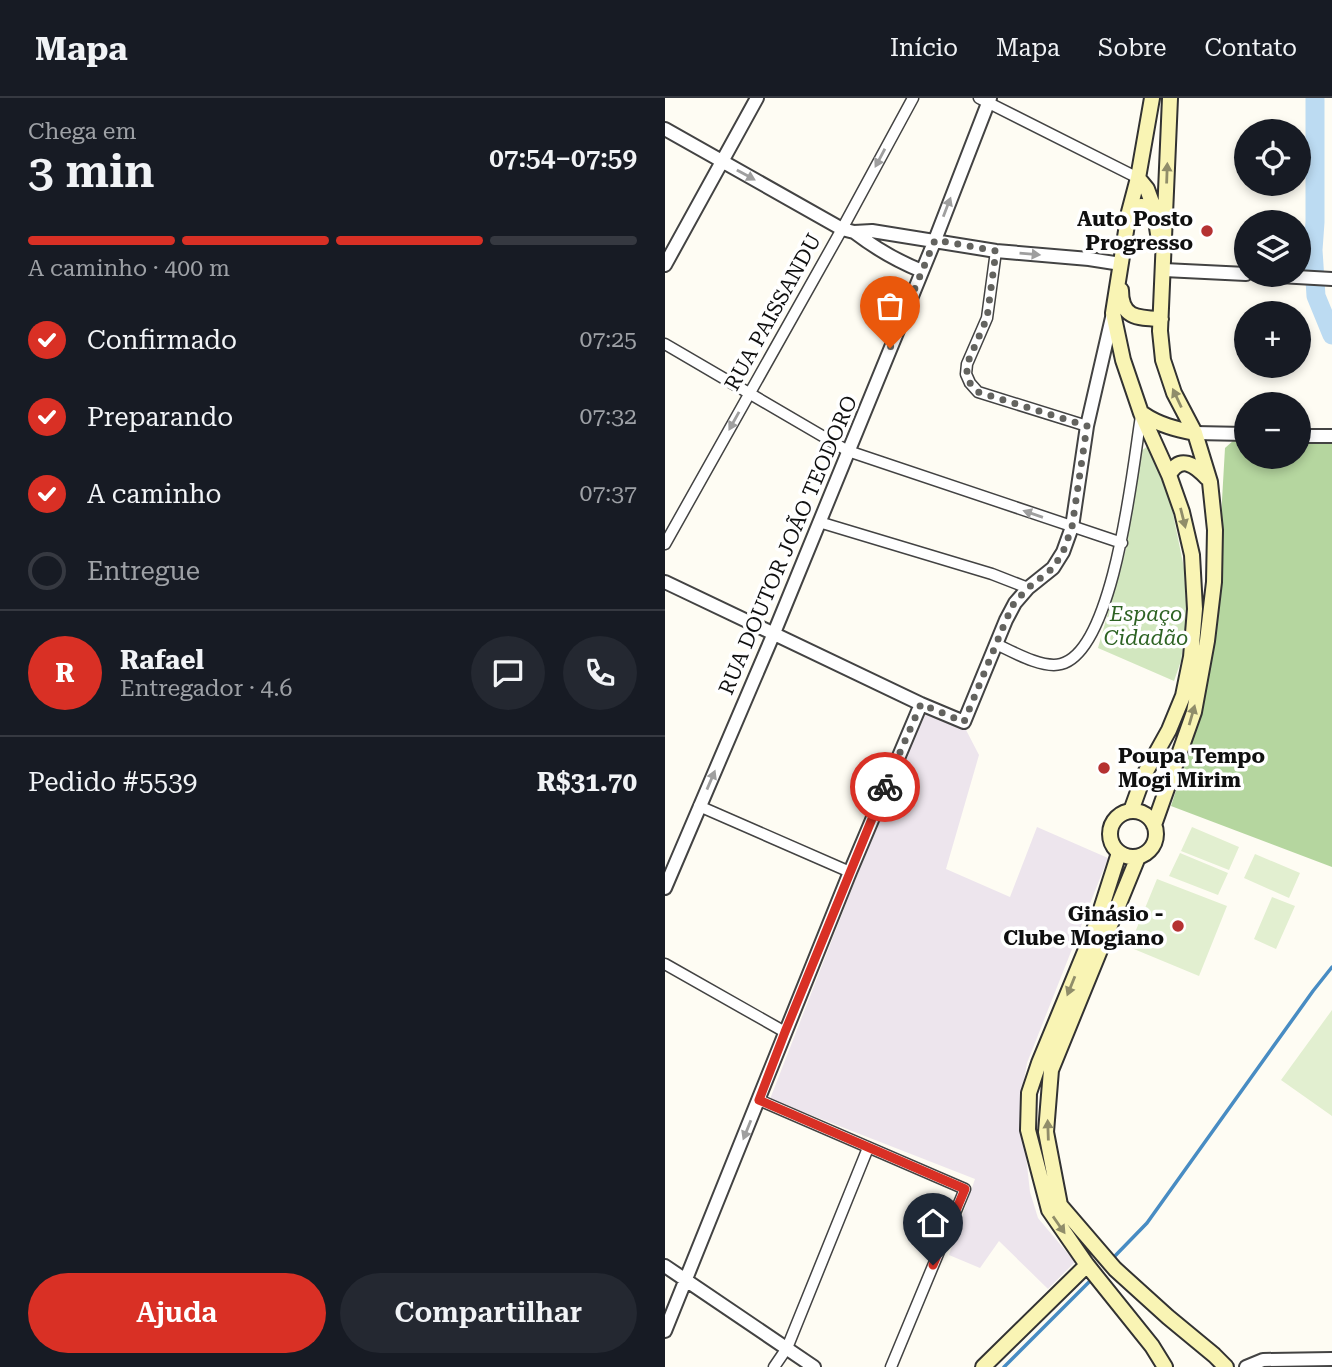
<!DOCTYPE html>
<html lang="pt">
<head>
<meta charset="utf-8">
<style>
  body { margin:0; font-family:"Roboto Serif",serif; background:#242831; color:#f1f3f6; height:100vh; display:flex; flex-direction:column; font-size:26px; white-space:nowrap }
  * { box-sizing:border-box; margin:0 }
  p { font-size:23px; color:#9ea1a6 }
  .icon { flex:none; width:38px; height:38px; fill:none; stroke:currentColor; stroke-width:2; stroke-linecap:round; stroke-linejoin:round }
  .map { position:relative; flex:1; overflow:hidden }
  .drawer { display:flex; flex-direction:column; background:#171b24; width:665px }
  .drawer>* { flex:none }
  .controls { position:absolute; left:569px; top:21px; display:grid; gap:14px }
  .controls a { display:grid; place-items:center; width:77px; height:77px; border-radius:50%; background:#171b24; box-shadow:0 4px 10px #0003; font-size:35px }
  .pin { position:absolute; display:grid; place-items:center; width:60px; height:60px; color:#fff; margin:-72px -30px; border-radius:50% 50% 50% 0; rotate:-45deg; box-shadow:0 0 7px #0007 }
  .pin .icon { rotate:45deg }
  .courier { position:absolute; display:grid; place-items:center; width:70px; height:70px; margin:-35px; border:5px solid #d93025; border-radius:50%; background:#fff; color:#222; box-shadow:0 2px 9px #0007 }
  .overview em { font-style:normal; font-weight:600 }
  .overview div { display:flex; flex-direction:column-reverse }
  .overview { display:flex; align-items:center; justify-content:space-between; height:119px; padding:0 28px }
  h1 { font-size:46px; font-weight:600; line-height:52px }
  .bar { display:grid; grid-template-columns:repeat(4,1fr); gap:10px 7px; align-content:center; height:84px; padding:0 28px }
  .bar i { height:9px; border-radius:5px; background:#363941 }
  .bar .selected { background:#d93025 }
  .bar p { grid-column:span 4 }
  .line { display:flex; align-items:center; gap:18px; padding:0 28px; border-top:2px solid #363941 }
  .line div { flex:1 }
  .round { display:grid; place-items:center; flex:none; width:74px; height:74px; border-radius:37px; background:#242831 }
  ol { padding:0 28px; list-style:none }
  li { display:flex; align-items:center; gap:21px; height:77px }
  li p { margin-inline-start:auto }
  li .icon { padding:7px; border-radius:50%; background:#d93025; color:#fff; stroke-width:4 }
  li:last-child { color:#9ea1a6 }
  li i { width:38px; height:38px; border:4px solid #363941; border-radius:50% }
  .button { display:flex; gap:14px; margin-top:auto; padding:14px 28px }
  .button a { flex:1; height:80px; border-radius:42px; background:#d93025; color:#fff; font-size:28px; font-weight:600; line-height:80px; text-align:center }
  .button a+a { background:#242831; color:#f1f3f6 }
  header { display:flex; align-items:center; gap:42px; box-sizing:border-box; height:98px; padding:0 35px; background:#171b24; border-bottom:2px solid #363941 }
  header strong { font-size:33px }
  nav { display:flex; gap:38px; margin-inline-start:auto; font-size:24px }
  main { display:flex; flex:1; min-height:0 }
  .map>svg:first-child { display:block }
  .industrial { fill:#ede5ed }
  .green { fill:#d2e7bf }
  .forest { fill:#b5d69f }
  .pitch { fill:#e2efd0 }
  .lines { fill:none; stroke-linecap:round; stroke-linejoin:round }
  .stream { stroke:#488cc3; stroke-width:3.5 }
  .river { stroke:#bcdbf2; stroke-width:19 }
  .minor-casing { stroke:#434343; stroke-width:13 }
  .tertiary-casing { stroke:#434343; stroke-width:16 }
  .secondary-casing { stroke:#323232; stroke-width:18 }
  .minor { stroke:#fff; stroke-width:10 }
  .tertiary { stroke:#fff; stroke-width:12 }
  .secondary { stroke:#f9f4b4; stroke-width:14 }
  .oneway { fill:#9f9f9f }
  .oneway2 { fill:#908d6a }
  .done { stroke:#63635f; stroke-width:7; stroke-dasharray:0 12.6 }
  .route { stroke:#d93025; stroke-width:9 }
  .poi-dot { fill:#b53232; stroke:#fff; stroke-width:2.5 }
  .labels { text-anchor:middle; stroke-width:7; stroke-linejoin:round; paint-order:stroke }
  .poi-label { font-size:21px; font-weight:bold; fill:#101010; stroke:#fff; text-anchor:end }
  .street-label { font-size:21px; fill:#101010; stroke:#fff }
  .park-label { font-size:21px; font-style:italic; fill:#2e6324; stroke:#fff }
</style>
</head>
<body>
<header>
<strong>Mapa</strong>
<nav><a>Início</a><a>Mapa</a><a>Sobre</a><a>Contato</a></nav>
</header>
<main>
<section class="drawer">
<div class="overview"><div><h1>3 min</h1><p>Chega em</p></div><em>07:54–07:59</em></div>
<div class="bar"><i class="selected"></i><i class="selected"></i><i class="selected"></i><i></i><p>A caminho · 400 m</p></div>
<ol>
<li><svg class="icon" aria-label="check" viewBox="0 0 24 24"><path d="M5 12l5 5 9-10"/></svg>Confirmado<p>07:25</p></li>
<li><svg class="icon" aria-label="check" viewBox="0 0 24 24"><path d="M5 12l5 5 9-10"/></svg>Preparando<p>07:32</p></li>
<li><svg class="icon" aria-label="check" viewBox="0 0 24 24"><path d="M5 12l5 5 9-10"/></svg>A caminho<p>07:37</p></li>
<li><i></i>Entregue</li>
</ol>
<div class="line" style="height:126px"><b class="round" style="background:#d93025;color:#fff">R</b><div><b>Rafael</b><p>Entregador · 4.6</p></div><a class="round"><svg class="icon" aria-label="chat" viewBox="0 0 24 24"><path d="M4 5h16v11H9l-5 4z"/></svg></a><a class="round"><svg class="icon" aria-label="phone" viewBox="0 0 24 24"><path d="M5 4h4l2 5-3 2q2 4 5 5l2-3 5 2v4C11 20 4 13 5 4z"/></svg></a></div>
<div class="line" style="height:91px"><div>Pedido #5539</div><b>R$31.70</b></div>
<div class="button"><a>Ajuda</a><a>Compartilhar</a></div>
</section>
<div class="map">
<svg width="667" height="1269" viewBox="0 0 667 1269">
  <rect width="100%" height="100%" fill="#fefcf3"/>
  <path class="industrial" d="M257,611L300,630L314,657L281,771L345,799L372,729L443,760L362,965L355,1004L365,1094L373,1120L410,1164L383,1191L334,1143L315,1170L284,1157L310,1081L105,1001Z"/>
  <path class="green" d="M483,348L506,406L519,470L522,518L516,563L509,583L433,550L461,451L476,353Z"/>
  <path class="forest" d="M569,342H581V359H634V344L667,345V769L506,708L538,609L551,507L560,350Z"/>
  <path class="pitch" d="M527,729L574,749L564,772L516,753Z
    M515,755L563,775L553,797L504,778Z
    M590,756L635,775L624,800L579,780Z
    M492,781L562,808L534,878L464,849Z
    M607,799L630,808L611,851L589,841Z
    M667,912V1018L616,982Z"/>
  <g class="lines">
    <path class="stream" d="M447,1161L482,1125L648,893L667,869
      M339,1269L427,1181"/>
    <path class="river" d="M650,0V124L648,152L651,198L667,237"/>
    <defs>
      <path id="minor" d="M314,0L473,80
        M331,153L322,220L302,266L301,276L305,285L313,294L422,328
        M0,246L183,353L457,445
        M154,424L327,476L363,490
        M0,446L177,131L248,0
        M331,546C348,554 378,571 396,566C450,552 468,367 476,318
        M34,708L185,774
        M0,866L120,934
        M94,1002L300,1091L226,1269
        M109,1269L122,1250L203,1050"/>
      <path id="tertiary" d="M0,31L177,131L189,134L207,133L331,153L424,161L456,166
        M189,134C210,150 232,163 257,173
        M0,167L92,0
        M499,172L581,176
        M594,177L667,181
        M530,335L581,336
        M634,338H667
        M0,484L256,606L299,624L341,522L350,505L363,490L388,470L398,454L407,429L422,328L448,215
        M0,790L109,535L270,142L325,0
        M0,1168L149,1269
        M0,1233L185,774L256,606
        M581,1269L598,1262L667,1261"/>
      <path id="secondary" d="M473,80L482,91L489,110
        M464,114L476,108L489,110L493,136
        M456,192C456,220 472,220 496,221
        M478,316C494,327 511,331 530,335
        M504,377C515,356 530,367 542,380
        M445 736a23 23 0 1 1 46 0a23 23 0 1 1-46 0Z
        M466,713L479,677L504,632L518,598L526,559L530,511L527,457L517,414L504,377L476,315L458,262L448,215L464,114L473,80L487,0
        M489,727L529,614L542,543L549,484L550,432L545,384L530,335L509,295L498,262L495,233L505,0
        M454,755L431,827L374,965L364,995L363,1032L384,1112L422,1167L487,1248L500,1269
        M473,759L386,972L381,1034L395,1107L450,1171L503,1219L549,1257L561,1269
        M318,1269L422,1167"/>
    </defs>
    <use href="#minor" class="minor-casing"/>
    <use href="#tertiary" class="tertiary-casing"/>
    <use href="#secondary" class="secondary-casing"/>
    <use href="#minor" class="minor"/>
    <use href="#tertiary" class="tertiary"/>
    <use href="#secondary" class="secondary"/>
  </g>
  <defs><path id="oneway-solid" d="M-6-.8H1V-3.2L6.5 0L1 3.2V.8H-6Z" transform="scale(1.75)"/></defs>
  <g class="oneway">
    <use href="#oneway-solid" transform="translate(215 60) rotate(118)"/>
    <use href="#oneway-solid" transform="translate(81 77) rotate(29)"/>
    <use href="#oneway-solid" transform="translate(282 109) rotate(-69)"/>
    <use href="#oneway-solid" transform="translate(365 156) rotate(5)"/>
    <use href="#oneway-solid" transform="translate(69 323) rotate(119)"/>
    <use href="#oneway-solid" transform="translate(368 416) rotate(-161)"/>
    <use href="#oneway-solid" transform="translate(46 682) rotate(-67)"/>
    <use href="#oneway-solid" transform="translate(82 1032) rotate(112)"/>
  </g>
  <g class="oneway2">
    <use href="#oneway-solid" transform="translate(502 75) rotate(-88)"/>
    <use href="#oneway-solid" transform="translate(512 300) rotate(-115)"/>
    <use href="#oneway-solid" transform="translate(518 420) rotate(76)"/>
    <use href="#oneway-solid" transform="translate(527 617) rotate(-74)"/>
    <use href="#oneway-solid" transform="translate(406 888) rotate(112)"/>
    <use href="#oneway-solid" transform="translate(383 1032) rotate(-92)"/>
    <use href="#oneway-solid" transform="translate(394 1127) rotate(55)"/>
  </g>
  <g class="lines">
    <path class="done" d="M220,689L256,606L299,624L341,522L349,505L363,490L388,470L398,454L407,429L422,328L313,294L305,285L302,276V266L322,220L331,153L270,142L225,250"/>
    <path class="route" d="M220,689L120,934L94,1002L300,1091L268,1167"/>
  </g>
  <g class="poi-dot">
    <circle cx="542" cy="133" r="7"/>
    <circle cx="439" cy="670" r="7"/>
    <circle cx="513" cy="828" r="7"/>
  </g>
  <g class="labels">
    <g class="poi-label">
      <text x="528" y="128">Auto Posto<tspan x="528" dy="24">Progresso</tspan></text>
      <text x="453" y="665" text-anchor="start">Poupa Tempo<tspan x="453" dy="24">Mogi Mirim</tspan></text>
      <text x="499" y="823">Ginásio -<tspan x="499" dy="24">Clube Mogiano</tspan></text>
    </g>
    <g class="street-label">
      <text transform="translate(108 214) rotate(-61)" y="7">RUA PAISSANDU</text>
      <text transform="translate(123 447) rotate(-67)" y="7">RUA DOUTOR JOÃO TEODORO</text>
    </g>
    <g class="park-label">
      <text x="481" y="523">Espaço<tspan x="481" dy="24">Cidadão</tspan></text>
    </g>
  </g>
</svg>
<div class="controls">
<a><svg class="icon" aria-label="locate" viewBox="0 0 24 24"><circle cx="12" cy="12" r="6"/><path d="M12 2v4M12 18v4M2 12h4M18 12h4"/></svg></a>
<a><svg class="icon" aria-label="layers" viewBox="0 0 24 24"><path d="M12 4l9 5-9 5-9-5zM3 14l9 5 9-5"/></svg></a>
<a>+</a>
<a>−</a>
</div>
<div class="pin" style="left:225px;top:250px;background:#ea580c"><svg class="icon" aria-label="bag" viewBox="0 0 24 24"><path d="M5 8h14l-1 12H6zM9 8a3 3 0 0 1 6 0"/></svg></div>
<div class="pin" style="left:268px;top:1167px;background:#1f2937"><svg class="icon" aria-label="home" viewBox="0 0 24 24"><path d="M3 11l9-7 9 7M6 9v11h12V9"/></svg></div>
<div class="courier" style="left:220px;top:689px"><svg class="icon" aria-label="bike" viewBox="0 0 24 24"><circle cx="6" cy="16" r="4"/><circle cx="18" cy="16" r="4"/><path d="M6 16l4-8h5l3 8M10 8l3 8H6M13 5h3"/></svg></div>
</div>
</main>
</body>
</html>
